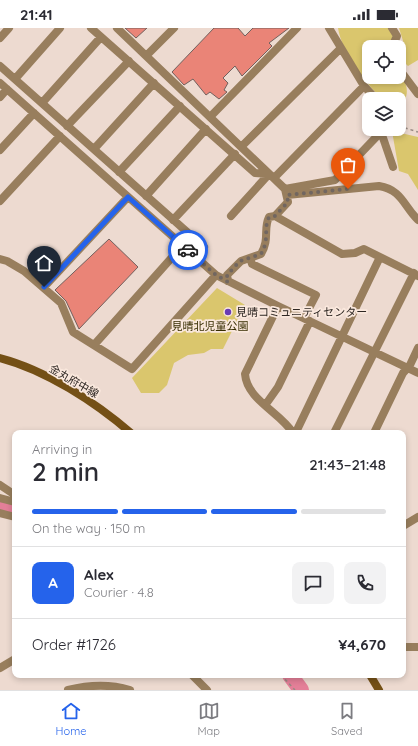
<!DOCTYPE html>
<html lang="en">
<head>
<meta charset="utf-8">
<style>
  body { margin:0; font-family:Quicksand,"Noto Sans JP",sans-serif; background:#f2f2f3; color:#2b2b33; height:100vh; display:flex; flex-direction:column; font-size:15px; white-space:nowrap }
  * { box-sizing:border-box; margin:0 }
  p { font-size:13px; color:#7c7c81 }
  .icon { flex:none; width:22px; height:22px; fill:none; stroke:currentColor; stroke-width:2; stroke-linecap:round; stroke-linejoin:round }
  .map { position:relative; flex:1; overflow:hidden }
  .panel { position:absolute; left:12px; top:402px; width:394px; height:248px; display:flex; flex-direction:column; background:#fff; border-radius:8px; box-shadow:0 2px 6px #0003 }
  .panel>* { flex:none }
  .fabs { position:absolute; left:362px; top:12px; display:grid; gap:8px }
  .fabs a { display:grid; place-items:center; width:44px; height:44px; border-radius:8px; background:#fff; box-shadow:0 2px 6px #0003; font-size:20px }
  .pin { position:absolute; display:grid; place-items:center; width:34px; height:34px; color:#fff; margin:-41px -17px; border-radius:50% 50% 50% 0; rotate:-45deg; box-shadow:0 0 4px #0007 }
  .pin .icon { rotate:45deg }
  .courier { position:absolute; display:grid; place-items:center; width:40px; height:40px; margin:-20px; border:3px solid #2563eb; border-radius:50%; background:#fff; color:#222; box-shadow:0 1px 5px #0007 }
  .head em { font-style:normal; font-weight:600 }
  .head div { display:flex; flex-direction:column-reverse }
  .head { display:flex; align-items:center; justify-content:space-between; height:68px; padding:0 20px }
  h1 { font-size:26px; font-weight:600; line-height:30px }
  .bar { display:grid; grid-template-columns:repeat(4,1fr); gap:6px 4px; align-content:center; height:48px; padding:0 20px }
  .bar i { height:5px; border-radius:3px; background:#e1e1e2 }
  .bar .on { background:#2563eb }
  .bar p { grid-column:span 4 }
  .line { display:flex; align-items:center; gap:10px; padding:0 20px; border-top:1px solid #e1e1e2 }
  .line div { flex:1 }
  .round { display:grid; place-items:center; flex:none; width:42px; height:42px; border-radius:8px; background:#f2f2f3 }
  .status { display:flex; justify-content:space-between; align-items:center; height:28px; padding:0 20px; background:#fff; direction:ltr }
  .status svg { height:11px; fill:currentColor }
  .tabs { display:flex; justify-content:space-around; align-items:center; height:56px; border-top:1px solid #e1e1e2; background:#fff; font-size:11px; color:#7c7c81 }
  .tabs a { display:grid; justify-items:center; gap:2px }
  .tabs .on { color:#2563eb }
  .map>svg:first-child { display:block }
  .green { fill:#dac66d }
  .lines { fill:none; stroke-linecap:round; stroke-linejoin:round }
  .river { stroke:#e47f98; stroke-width:16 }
  .building { fill:#ea8477; stroke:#72605d }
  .path { stroke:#988a83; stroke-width:1.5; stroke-dasharray:3 3; stroke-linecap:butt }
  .minor { stroke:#987e5d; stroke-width:8 }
  .tertiary { stroke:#987e5d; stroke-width:8 }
  .secondary { stroke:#745016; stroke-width:8 }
  .done { stroke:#716660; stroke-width:4; stroke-dasharray:0 7.2 }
  .route { stroke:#2563eb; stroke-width:5 }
  .poi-dot { fill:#693cb4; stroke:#fae8dd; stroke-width:1.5 }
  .labels { text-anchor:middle; stroke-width:3.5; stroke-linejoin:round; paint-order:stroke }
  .poi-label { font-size:11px; fill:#2e2723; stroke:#fae8dd; text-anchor:start }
  .park-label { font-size:11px; fill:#372d00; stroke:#fae8dd }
  .street-label { font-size:11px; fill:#2e2723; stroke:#fae8dd }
</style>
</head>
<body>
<div class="status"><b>21:41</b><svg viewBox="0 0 49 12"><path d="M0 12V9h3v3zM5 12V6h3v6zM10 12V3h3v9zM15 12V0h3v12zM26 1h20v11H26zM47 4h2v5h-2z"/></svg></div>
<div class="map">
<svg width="418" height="662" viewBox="0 0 418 662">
  <rect width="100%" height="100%" fill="#eddad0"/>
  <path class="green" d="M338,0H389L393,8L388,19H369V49H399V44C409,58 410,67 399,82V71H382C364,53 342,25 338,0Z
    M399,0H418V32L408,38L399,29V23L404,16Z
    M392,103L418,109V162L408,146L399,143Z
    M217,260L245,277L223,321H211L204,325L188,327L174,335L167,357L159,365H141L132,350Z"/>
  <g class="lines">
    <path class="river" d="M0,479L15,482
      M290,647L301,662"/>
  </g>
  <path class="building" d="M125,0H147L136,10Z
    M214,0H238L245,8L253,0H289L269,15L272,18L242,48L235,38L223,50L228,55L224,62L227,64L219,71L210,64L206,67L193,51L184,57L172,44Z
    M109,211L138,239L79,301L66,273L55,262Z"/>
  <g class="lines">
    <path class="path" d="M399,98L418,104
      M281,647L295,662"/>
    <path class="minor" d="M91,0L255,145L269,146
      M117,0L285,161L288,174L275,188
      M329,0L364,58L376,71
      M0,10L9,0
      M392,19L397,8L392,0
      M146,28L174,0
      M0,38L204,219
      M399,41L418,66
      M15,51L60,0
      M0,55L216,247L278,278L418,345
      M0,69L7,61
      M42,75L101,9
      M210,89L297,0
      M67,98L129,33
      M380,101L393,139
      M241,119L341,20
      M94,121L154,55
      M0,122L34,85
      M119,144L180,78
      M274,150L364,58
      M285,161L335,152L381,104
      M287,167L379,158C402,162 403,177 418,192
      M146,168L206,101
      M0,173L60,108
      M231,188L269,146
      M173,192L235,126
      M250,230L252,236L316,267L304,290
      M0,231L7,233L24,243L61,275L73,304L132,341L216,247
      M228,253L227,247L241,233L261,226C270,211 263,201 269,189L275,188L342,226L355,225L364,221L418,248
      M44,259L128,169
      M278,278L245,346C247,372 280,384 293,405
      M94,317L183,217
      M266,376L278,359L310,293
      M293,404L297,402L380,229
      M334,405L414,245
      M374,405L403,345L410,337L418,320
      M0,457L15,467
      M0,470L15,474
      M0,485L15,489
      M403,498L418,489
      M403,619H418
      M0,640L15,631
      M192,647L207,662"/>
    <path class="tertiary" d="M68,662C88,657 110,656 130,662"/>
    <path class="secondary" d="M0,330C46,342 95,374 131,405
      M370,647L379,662"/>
  </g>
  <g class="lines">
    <path class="done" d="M188,222L216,247L228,254L227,247L240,233L261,226C270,211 263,201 269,189L275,188L288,174L287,167L348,161"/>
    <path class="route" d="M44,259L128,169L188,222"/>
  </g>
  <circle class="poi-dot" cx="228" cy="284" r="4"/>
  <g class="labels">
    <g class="poi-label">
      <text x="236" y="288">見晴コミュニティセンター</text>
    </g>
    <g class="park-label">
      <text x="210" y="302">見晴北児童公園</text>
    </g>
    <g class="street-label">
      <text transform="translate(74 353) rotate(30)" y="4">金丸府中線</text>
    </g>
  </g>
</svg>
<div class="fabs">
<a><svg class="icon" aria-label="locate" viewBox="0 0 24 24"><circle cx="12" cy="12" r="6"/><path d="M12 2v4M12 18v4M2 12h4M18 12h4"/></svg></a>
<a><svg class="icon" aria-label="layers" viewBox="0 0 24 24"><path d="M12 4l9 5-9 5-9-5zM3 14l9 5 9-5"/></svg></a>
</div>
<div class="pin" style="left:348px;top:161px;background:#ea580c"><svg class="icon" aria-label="bag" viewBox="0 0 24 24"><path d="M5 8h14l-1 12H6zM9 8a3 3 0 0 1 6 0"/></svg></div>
<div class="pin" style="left:44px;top:259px;background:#1f2937"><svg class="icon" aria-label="home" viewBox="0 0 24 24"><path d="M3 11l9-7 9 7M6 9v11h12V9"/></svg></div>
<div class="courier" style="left:188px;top:222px"><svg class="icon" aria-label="car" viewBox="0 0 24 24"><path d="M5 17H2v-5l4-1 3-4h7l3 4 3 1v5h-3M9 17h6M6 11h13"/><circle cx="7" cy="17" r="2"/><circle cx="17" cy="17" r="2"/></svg></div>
<section class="panel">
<div class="head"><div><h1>2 min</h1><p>Arriving in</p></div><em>21:43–21:48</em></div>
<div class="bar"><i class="on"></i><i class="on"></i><i class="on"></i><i></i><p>On the way · 150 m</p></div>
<div class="line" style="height:72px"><b class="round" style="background:#2563eb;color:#fff">A</b><div><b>Alex</b><p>Courier · 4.8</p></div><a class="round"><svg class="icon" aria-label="chat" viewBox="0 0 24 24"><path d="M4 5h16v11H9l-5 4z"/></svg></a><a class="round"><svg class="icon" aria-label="phone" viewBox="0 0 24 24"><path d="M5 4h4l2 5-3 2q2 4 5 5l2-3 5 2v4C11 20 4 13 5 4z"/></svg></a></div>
<div class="line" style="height:52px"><div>Order #1726</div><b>¥4,670</b></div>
</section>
</div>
<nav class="tabs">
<a class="on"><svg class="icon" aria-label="home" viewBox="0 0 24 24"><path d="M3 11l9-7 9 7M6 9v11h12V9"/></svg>Home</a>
<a><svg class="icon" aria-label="map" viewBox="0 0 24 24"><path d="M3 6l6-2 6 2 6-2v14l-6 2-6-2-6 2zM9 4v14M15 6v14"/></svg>Map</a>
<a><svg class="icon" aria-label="saved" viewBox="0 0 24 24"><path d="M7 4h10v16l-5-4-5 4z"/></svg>Saved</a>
</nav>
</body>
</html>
